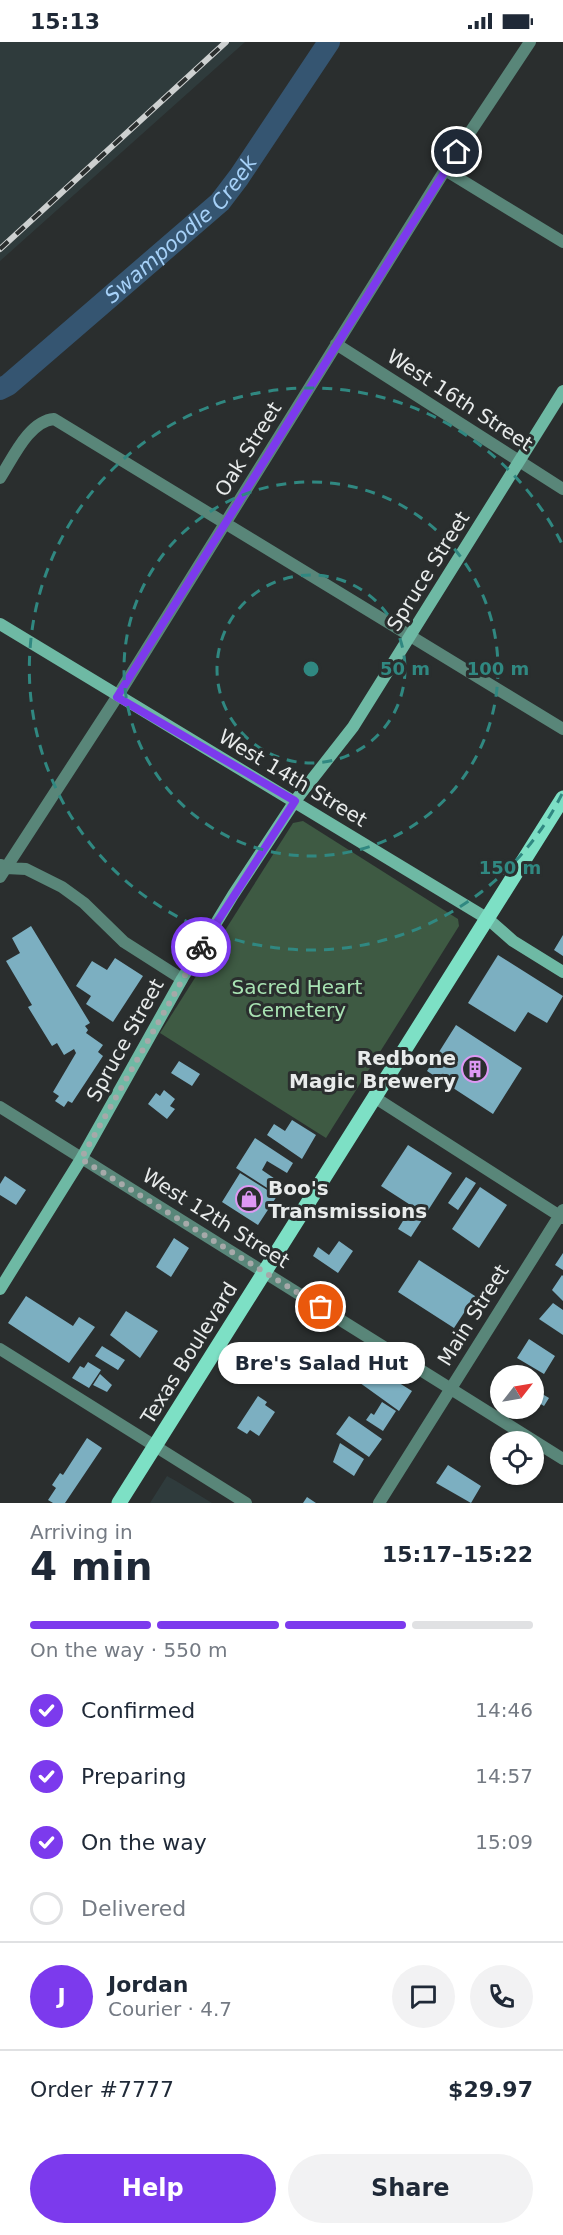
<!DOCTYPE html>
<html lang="en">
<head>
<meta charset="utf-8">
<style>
  body { margin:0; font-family:"DejaVu Sans",sans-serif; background:#f2f2f3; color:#1f2937; height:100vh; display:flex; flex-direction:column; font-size:22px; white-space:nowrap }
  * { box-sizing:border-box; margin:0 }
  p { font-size:20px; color:#747a83 }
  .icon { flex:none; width:33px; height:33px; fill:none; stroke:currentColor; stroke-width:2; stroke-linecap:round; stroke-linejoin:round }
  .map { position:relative; height:1461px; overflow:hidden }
  .sheet { display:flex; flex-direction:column; background:#fff; flex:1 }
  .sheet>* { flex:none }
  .needle { width:39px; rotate:59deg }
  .buttons { position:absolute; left:490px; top:1323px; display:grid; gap:12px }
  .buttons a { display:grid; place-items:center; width:54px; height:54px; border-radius:50%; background:#fff; box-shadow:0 2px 4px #0004; font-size:30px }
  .pin { position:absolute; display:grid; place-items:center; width:51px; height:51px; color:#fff; margin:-26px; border:3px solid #fff; border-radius:50%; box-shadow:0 2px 6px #0007 }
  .courier { position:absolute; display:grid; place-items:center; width:60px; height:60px; margin:-30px; border:4px solid #7c3aed; border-radius:50%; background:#fff; color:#222; box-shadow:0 2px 8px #0007 }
  .bubble { position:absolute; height:42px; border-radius:21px; background:#fff; box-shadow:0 2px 4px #0004; font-size:20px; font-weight:700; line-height:42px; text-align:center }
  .summary em { font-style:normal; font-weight:700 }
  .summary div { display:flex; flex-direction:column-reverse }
  .summary { display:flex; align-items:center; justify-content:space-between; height:102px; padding:0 30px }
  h1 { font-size:39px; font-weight:700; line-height:45px }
  .bar { display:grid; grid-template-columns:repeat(4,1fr); gap:9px 6px; align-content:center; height:72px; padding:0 30px }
  .bar i { height:8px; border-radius:4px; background:#e0e1e3 }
  .bar .on { background:#7c3aed }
  .bar p { grid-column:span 4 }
  .line { display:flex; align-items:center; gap:15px; padding:0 30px; border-top:2px solid #e0e1e3 }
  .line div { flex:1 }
  .round { display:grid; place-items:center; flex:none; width:63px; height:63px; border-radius:32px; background:#f2f2f3 }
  ol { padding:0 30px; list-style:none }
  li { display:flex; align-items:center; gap:18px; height:66px }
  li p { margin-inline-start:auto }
  li .icon { padding:6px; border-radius:50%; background:#7c3aed; color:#fff; stroke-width:4 }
  li:last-child { color:#747a83 }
  li i { width:33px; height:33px; border:3px solid #e0e1e3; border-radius:50% }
  .primary-button { display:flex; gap:12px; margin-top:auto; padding:12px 30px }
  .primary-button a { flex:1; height:69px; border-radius:36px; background:#7c3aed; color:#fff; font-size:24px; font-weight:700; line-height:69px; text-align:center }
  .primary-button a+a { background:#f2f2f3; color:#1f2937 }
  .status { display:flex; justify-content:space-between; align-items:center; height:42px; padding:0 30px; background:#fff; direction:ltr }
  .status svg { height:16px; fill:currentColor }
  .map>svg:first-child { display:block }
  .built { fill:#2f3b3c }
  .green { fill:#3e5a43 }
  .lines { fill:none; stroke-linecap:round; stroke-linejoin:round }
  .river { stroke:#355571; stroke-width:22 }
  .building { fill:#7cafc1 }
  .street { stroke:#598679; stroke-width:12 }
  .secondary { stroke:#6eb9a4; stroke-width:12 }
  .primary { stroke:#7de0c5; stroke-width:15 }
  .rail-casing { stroke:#cdd0d0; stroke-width:6 }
  .rail { stroke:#2a2e2e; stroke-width:4; stroke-dasharray:11; stroke-linecap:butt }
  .done { stroke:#a6a9a9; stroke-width:6; stroke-dasharray:0 10.8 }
  .route { stroke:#7c3aed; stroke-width:8 }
  .ring { fill:none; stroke:#308881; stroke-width:3; stroke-dasharray:10 8 }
  .labels { text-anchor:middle; stroke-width:6; stroke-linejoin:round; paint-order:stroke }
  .street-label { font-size:20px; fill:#e8ebeb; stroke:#2a2e2e }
  .park-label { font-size:20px; fill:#a8e3b3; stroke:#2a2e2e }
  .poi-label { font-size:20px; font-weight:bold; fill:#e8ebeb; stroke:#2a2e2e; text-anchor:end }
  .water-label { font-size:21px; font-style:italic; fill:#a6d1f8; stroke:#2a2e2e }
  .centre { fill:#308881; stroke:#2a2e2e; stroke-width:3 }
  .ring-label { font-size:18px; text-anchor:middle; font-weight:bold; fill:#308881; stroke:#2a2e2e; stroke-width:6; stroke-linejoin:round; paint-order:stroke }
</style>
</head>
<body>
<div class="status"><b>15:13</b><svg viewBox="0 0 49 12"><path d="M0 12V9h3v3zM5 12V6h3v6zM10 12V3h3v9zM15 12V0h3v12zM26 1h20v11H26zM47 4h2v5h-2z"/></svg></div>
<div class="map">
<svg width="563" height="1461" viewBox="0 0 563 1461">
  <rect width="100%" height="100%" fill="#2a2e2e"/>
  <path class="built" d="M0,0H245L0,219Z
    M167,1434L176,1439L212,1461H150Z"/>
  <path class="green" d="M303,779L458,877L459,884L326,1096L160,991L293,781Z"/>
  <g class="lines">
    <path class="river" id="s1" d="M0,347L8,343L220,160L239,135L329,0"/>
  </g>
  <path class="building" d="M31,884L90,981L85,984L88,988L86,991L103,1003L98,1010L103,1014L72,1061L68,1059L64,1065L55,1059L59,1054L53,1050L76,1011L74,1007L64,1013L57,1001L52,1004L28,965L32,963L6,919L20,911L12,896Z
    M563,893V914L554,908Z
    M498,913L563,954L547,981L528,970L515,990L468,961Z
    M115,916L143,934L113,980L86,962L91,954L76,944L92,919L107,928Z
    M456,983L522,1026L493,1072L427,1029Z
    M179,1019L200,1032L192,1044L171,1031Z
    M164,1048L175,1057L170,1064L175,1067L167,1077L148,1062L156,1051L160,1054Z
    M292,1078L316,1093L302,1117L267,1093L274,1082L285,1089Z
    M255,1096L293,1121L287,1131L267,1119L262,1128L281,1141L275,1151L236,1126Z
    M408,1103L452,1131L411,1195L398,1187L412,1164L381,1144Z
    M240,1131L277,1154L258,1183L222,1160Z
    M5,1134L26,1148L16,1163L0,1153V1142Z
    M466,1135L476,1141L458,1168L448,1161Z
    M480,1145L507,1163L479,1206L452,1187Z
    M174,1196L189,1206L171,1235L156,1225Z
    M339,1199L353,1209L338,1231L313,1214L318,1205L329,1213Z
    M563,1211V1228L555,1223Z
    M419,1218L475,1254L454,1286L398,1250Z
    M562,1233L563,1234V1259L552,1248Z
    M26,1254L73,1284L79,1275L95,1285L69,1321L8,1281Z
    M553,1261L563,1268V1293L539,1277Z
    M126,1269L158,1289L140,1316L110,1293Z
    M529,1297L555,1314L544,1332L517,1316Z
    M102,1304L125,1318L118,1328L95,1314Z
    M310,1313L322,1320L313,1334L302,1327Z
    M360,1316L388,1334L391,1330L399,1335L396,1339L412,1349L399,1369L349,1333Z
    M88,1320L101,1328L89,1346L72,1336L80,1324L84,1326Z
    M100,1332L112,1343L107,1350L93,1343Z
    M534,1347L549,1356L544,1364L534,1358Z
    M258,1354L267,1360L265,1363L275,1370L259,1394L250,1388L247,1392L237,1386Z
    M382,1360L396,1369L383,1389L366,1378L371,1371L374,1373Z
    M349,1374L382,1397L369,1415L336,1392Z
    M87,1396L102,1406L65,1461H53L48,1458L56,1446L52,1443L60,1431L63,1433Z
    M340,1401L364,1417L354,1434L333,1420Z
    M448,1423L481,1444L471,1461L436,1441Z
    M307,1455L316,1461H303Z"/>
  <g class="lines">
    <path class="street" d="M445,128L563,200
      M336,302L563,447
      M0,436C13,416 29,379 54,377L563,687
      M1,823L6,826L26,827L62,845L84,861L124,900L182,937
      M0,835L117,655L445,128L530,0
      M374,1055L563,1176
      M0,1065L563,1417
      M0,1307L246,1461
      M379,1461L563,1168"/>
    <path class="secondary" d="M0,582L488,877L513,899L563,930
      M0,1247L81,1117L182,937L233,853L295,759L353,685L563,349"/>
    <path class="primary" d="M119,1461L563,756"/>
    <defs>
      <path id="rail" d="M0,207L226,0"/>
    </defs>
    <use href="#rail" class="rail-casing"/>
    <use href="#rail" class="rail"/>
  </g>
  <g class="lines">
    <path class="done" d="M201,905L81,1117L321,1265"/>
    <path class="route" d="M201,905L295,759L117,655L457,110"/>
  </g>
  <g class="ring">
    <circle cx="311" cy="627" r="94"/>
    <circle cx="311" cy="627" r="187"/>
    <path d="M562 752A281 281 0 1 1 562 502"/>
  </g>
  <defs>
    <symbol id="building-ring" viewBox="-11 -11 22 22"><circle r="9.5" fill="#2a2e2e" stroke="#dd98f3" stroke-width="1.5"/><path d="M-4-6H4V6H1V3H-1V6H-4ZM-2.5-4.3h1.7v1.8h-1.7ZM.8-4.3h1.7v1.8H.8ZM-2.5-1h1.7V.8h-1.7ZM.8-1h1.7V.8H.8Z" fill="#dd98f3"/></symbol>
    <symbol id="shop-ring" viewBox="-11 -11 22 22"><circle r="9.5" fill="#2a2e2e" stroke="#dd98f3" stroke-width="1.5"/><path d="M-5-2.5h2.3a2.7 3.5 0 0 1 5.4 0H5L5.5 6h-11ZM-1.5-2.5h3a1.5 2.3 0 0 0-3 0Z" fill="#dd98f3"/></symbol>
  </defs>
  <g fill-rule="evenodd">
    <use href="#building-ring" x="460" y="1012" width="30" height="30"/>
    <use href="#shop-ring" x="234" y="1142" width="30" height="30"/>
  </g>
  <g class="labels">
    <g class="street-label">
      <text transform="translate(460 358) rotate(33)" y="7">West 16th Street</text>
      <text transform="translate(248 407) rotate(-58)" y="7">Oak Street</text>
      <text transform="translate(428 529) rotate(-58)" y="7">Spruce Street</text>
      <text transform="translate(293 736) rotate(31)" y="7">West 14th Street</text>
      <text transform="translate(125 998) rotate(-61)" y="7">Spruce Street</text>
      <text transform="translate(216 1176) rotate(32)" y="7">West 12th Street</text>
      <text transform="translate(473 1273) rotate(-58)" y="7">Main Street</text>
      <text transform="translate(189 1311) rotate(-58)" y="7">Texas Boulevard</text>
    </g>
    <g class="park-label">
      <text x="297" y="952">Sacred Heart<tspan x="297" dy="23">Cemetery</tspan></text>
    </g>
    <g class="poi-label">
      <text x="456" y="1023">Redbone<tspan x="456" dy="23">Magic Brewery</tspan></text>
      <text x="268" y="1153" text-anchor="start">Boo's<tspan x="268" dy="23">Transmissions</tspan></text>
    </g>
    <g class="water-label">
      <text dy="7" stroke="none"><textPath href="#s1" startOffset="242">Swampoodle Creek</textPath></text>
    </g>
  </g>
  <circle cx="311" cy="627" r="9" class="centre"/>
  <g class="ring-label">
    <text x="405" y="633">50 m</text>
    <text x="498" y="633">100 m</text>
    <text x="510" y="832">150 m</text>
  </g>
</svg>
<div class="buttons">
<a><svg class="needle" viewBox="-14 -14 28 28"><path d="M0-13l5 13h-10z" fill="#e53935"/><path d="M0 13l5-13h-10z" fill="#747a83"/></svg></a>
<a><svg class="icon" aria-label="locate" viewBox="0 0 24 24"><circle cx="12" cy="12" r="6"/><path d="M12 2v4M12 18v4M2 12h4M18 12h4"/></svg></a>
</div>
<div class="pin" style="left:321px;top:1265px;background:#ea580c"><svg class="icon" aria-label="bag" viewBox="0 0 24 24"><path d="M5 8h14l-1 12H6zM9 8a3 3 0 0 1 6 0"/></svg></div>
<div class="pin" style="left:457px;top:110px;background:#1f2937"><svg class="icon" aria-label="home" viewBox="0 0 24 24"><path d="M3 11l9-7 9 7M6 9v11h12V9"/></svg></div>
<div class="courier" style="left:201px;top:905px"><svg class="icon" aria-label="bike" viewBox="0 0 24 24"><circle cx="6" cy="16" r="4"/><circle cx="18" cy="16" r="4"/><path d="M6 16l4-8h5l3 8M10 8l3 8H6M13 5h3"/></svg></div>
<div class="bubble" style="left:218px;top:1300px;width:207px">Bre's Salad Hut</div>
</div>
<section class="sheet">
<div class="summary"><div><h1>4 min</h1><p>Arriving in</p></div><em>15:17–15:22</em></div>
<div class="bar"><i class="on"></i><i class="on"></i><i class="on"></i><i></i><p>On the way · 550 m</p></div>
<ol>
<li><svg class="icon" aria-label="check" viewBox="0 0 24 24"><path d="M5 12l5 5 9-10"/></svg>Confirmed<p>14:46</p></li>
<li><svg class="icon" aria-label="check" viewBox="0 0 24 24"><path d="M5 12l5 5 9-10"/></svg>Preparing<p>14:57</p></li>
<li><svg class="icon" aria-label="check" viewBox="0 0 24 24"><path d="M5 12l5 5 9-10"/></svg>On the way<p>15:09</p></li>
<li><i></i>Delivered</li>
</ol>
<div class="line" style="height:108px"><b class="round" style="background:#7c3aed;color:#fff">J</b><div><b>Jordan</b><p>Courier · 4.7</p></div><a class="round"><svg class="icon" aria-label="chat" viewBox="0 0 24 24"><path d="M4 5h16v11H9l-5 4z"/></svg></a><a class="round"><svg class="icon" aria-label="phone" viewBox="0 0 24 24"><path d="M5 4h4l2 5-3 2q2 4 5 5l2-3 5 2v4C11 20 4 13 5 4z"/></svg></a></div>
<div class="line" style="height:78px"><div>Order #7777</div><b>$29.97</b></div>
<div class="primary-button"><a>Help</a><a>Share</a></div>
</section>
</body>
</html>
